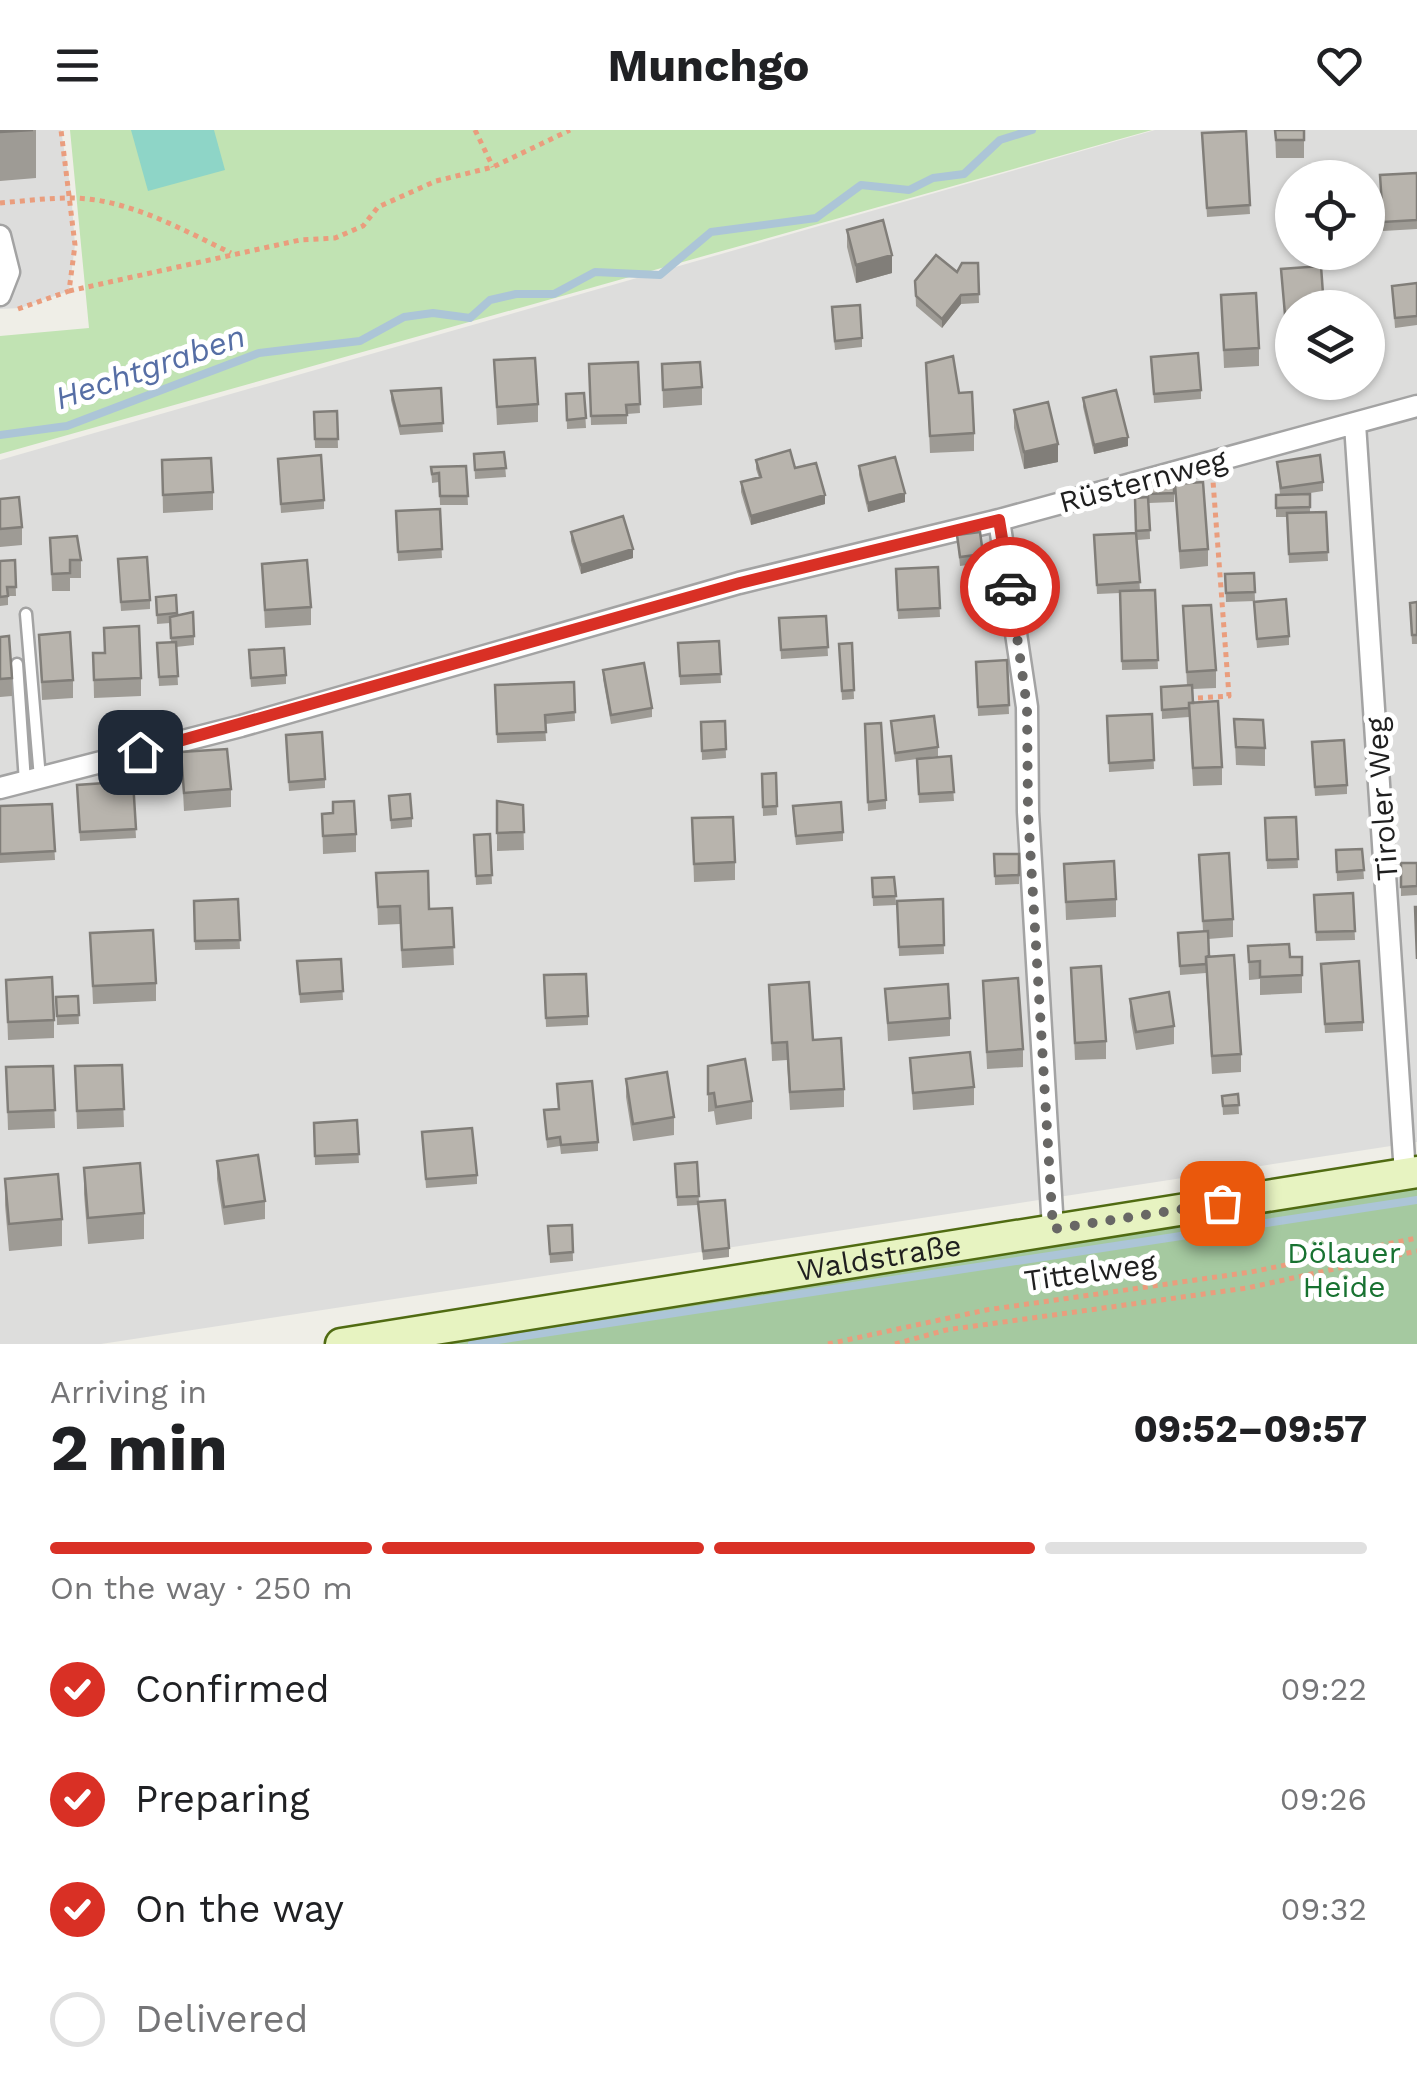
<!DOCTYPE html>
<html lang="en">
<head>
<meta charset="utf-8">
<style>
  body { margin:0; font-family:"Work Sans",sans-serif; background:#f2f2f2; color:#202124; height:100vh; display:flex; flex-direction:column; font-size:38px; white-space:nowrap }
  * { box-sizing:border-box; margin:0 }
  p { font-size:32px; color:#757577 }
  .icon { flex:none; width:55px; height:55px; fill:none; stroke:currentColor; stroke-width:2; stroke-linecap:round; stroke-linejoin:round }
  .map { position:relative; height:1214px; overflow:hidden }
  .details { display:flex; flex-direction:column; background:#fff; flex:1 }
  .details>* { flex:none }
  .controls { position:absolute; left:1275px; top:30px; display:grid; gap:20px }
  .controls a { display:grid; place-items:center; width:110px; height:110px; border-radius:50%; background:#fff; box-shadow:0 2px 8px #0004; font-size:50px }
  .pin { position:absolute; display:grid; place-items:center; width:85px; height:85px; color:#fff; margin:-42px; border-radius:20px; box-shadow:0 5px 15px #0006 }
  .courier { position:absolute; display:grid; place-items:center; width:100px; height:100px; margin:-50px; border:8px solid #d93025; border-radius:50%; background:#fff; color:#222; box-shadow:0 2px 12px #0007 }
  .headline em { font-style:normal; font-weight:700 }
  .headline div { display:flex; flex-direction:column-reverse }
  .headline { display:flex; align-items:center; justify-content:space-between; height:170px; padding:0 50px }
  h1 { font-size:65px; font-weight:700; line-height:75px }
  .bar { display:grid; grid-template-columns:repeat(4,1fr); gap:15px 10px; align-content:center; height:120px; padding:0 50px }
  .bar i { height:12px; border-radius:8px; background:#e0e0e0 }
  .bar .active { background:#d93025 }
  .bar p { grid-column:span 4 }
  ol { padding:0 50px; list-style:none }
  li { display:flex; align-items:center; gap:30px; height:110px }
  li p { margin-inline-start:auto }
  li .icon { padding:10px; border-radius:50%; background:#d93025; color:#fff; stroke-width:4 }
  li:last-child { color:#757577 }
  li i { width:55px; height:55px; border:5px solid #e0e0e0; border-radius:50% }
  header { display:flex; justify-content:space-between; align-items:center; height:130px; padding:0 50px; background:#fff; font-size:45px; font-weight:700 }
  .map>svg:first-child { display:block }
  .residential { fill:#dddddc; fill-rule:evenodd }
  .grass { fill:#c1e3b3 }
  .forest { fill:#a5c9a0 }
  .pitch { fill:#8ed5c7 }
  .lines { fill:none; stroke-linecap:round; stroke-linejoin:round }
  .stream { stroke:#acc5d7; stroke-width:8 }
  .lane-casing { stroke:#a3a3a3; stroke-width:15 }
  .street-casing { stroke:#a3a3a3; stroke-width:25 }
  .secondary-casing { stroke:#506b12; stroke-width:35 }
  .path { stroke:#ea9d7d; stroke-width:5; stroke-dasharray:5 5; stroke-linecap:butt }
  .lane { stroke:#fff; stroke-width:10 }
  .street { stroke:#fff; stroke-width:20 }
  .secondary { stroke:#e7f3c1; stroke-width:30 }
  .wall { fill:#9e9b95 }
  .shaded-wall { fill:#817e79 }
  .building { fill:#b8b4ad; stroke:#817e79; stroke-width:2.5 }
  .done { stroke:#686765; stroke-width:10; stroke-dasharray:0 18 }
  .route { stroke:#d93025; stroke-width:12 }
  .labels { text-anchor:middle; stroke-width:10; stroke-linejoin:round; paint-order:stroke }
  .street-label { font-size:30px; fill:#1f1f1f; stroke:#fff }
  .park-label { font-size:30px; fill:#187231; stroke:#fff }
  .water-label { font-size:32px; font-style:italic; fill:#566ea5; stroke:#fff }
</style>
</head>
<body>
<header><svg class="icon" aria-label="menu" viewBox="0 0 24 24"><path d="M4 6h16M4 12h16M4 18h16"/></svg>Munchgo<svg class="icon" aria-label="heart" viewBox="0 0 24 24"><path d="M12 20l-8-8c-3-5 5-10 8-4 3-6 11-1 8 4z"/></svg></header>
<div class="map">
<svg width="1417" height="1214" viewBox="0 0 1417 1214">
  <rect width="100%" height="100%" fill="#efeee7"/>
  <path class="residential" d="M0,0H61L71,62L75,115L69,161L20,178L0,179Z
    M1155,0H1417V1012L101,1214H0V330ZM1292,48H1368V122H1292ZM1292,178H1368V252H1292Z"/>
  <path class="grass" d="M70,0H1152L0,324V206L89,198Z"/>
  <path class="forest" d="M1417,1055V1214H410Z"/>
  <path class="pitch" d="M131,0H214L225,40L148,61Z"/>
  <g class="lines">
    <path class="stream" d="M0,305L67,296L259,223L360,211L404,187L433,183L470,188L490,170L516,164H554L595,142L660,145L711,102L816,88L861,55L909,60L933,48L964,44L1000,10L1032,0
      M472,1214L1417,1070"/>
    <defs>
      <path id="lane" d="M26,484L40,648
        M17,534L25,652"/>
      <path id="street" d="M0,106L9,142L0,165
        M1355,294L1405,1044
        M999,390L1027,577L1028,682L1053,1099
        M0,658L241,596L739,453L999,390L1417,276"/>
      <g id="secondary">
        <path id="s1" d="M341,1214L1417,1042"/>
      </g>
    </defs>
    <use href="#lane" class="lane-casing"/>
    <use href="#street" class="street-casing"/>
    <use href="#secondary" class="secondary-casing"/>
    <path class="path" d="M475,0L493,37
      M0,73C23,71 47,68 70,68C127,68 181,99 231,123
      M69,161L300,110L335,108L363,96L378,77L436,51L493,37L570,0
      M18,179L69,161L75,115L61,0
      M1198,568L1229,566L1213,351
      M828,1214L986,1180L1251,1142L1417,1108
      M895,1214L946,1200L1247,1158L1417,1121"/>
    <use href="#lane" class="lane"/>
    <use href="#street" class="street"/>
    <use href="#secondary" class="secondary"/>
  </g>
  <path class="wall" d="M0,0H36V48L0,51Z
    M1275,0H1304V28H1276Z
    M1246,1L1250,84L1207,87L1202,3Z
    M1417,43V99L1383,101L1380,54Z
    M847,100L892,143L856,153L847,117Z
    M978,133L979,173L961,174L942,198L916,176L915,151L957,142Z
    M1281,139L1292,178V204L1286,205Z
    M1417,153V195L1395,198L1392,156Z
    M1221,165L1259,218V236L1224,238Z
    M832,186L862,208V217L835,220Z
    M1151,227L1201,260V269L1154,273Z
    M494,230L538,274V292L497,295Z
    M638,232L640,283L627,284V294L591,295L589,234Z
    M926,233L959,263L974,303V321L930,323Z
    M662,234L702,257V275L663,278Z
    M441,258L443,302L400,305L391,270V261Z
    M584,263L586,298L567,299L566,264Z
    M1083,268L1128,316L1094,324L1083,277Z
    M1014,280L1058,332L1024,339L1014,298Z
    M337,281L338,318H315L314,282Z
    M504,322L506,347L475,349L474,324Z
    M162,330L213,362V380L163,383Z
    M756,330L795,338L825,374L751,395L741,362V352L759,348L756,339Z
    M1277,332L1323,352V361L1304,364H1310V382H1326L1328,431L1289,433L1287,387H1276V365H1280Z
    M466,336L468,375H440L439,352L432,353L431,337Z
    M859,336L905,372L868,382L859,345Z
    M278,338L324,370V379L281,383Z
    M1174,351V372L1149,373L1150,409L1137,410L1140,461L1155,460L1158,539L1122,540L1120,463L1097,464L1094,405L1136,403L1135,368L1148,367V352Z
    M1175,354L1208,419V436L1180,439Z
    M0,369L22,397V415L0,417Z
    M440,379L442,428L398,431L396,381Z
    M571,402L633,428L581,444L571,411Z
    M957,405L983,424V433L960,436Z
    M50,408L81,430V448H70V461H52Z
    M15,430L16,466H8V475L0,476V431Z
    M262,434L311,477V495L265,498Z
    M938,437L940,487L898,489L896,439Z
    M118,438L150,470V479L121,481Z
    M1254,443L1255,471L1226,472L1225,444Z
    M176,465L177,485L194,506V515L176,517L178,555L159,556L157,522L171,513L170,493L157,494L156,467Z
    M1417,472V514H1412L1410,473Z
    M1183,476L1216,540V558L1193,559V573L1222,637V655L1193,656L1189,587L1162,589L1161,557L1187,556Z
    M1254,481L1289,506V515L1257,518Z
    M826,486L828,526L781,529L779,488Z
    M39,505L73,550V568L42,570Z
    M0,507L12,548V566L0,567Z
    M719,511L721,553L680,555L678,513Z
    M852,513L854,569L842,570L839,514Z
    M93,523H104L141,548V566L94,568Z
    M249,529L286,545V554L251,557Z
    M1007,530L1009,584L978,586L976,532Z
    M603,540L652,578V587L611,594L603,549Z
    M574,552L575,591L545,594L546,611L497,613L495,555Z
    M1152,584L1154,639L1109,642L1107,586Z
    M1234,589L1265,618V636L1236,635Z
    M725,591L726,628L702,630L701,592Z
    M891,591L938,617V626L921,628L951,626L954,671L919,673L917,629L895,632Z
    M865,594L886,670V679L868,681Z
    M286,614L325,649V658L289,661Z
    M1312,621L1347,655V664L1315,666Z
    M181,622L231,659V677L184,681Z
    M776,643L777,685L763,686L762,644Z
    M133,651L136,708L80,711L77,664Z
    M389,666L412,688V697L391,699Z
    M497,671L523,675L524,720L497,721Z
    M52,674L55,730L0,733V676Z
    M322,684L356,704V722L323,724Z
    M793,685L843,702V711L796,715Z
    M1296,687L1298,738L1267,739L1265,688Z
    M692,688L735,732V750L694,752Z
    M490,704L492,754L476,755L474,705Z
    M1362,719L1364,749L1337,751L1336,720Z
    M994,724H1019V754L995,755Z
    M1199,725L1233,789V807L1208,809L1209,826L1241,924V942L1212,944L1206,843L1180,845L1178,803L1203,801Z
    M1401,733H1417V765L1401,766Z
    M1064,734L1116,769V787L1066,790Z
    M376,743L429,779L452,778L454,835L402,838L400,794L378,795Z
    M894,747L896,775L873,776L872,748Z
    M1353,763L1355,810L1316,811L1314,765Z
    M238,769L240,819L195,820L194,771Z
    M943,769L944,824L899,826L897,771Z
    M90,803L156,853V871L93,874Z
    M1248,816L1290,827H1302V863L1260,865V849L1249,850Z
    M341,829L343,870L300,873L297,831Z
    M1071,838L1106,911V929L1075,930Z
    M1321,843L1363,892V901L1325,903Z
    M544,845L588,886V895L546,897Z
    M6,850L54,890V908L8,910Z
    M983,851L1023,919V937L987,939Z
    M769,855L813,910L844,959V977L790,980L787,930L772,931Z
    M885,859L950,888V906L888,911Z
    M78,866L79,894L57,895L56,867Z
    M1130,869L1174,896V914L1136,920L1130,886Z
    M910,928L974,957V975L913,980Z
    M122,935L124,997L77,999L75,936Z
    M53,936L55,998L8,1000L6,937Z
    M708,936L752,971V989L716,995L714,981L708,982Z
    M626,949L674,987V1005L633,1011L626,967Z
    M557,954L598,1012V1021L561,1024L560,1016L547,1018L544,980L559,979Z
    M1238,964L1239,984L1223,985L1222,966Z
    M357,990L359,1033L315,1035L314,993Z
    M422,1002L477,1045V1054L426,1058Z
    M217,1031L265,1071V1089L224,1095L217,1049Z
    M697,1032L699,1072L729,1118V1127L703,1130L698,1075L677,1076L675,1034Z
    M84,1038L144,1083V1109L88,1114L84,1064Z
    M5,1049L62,1089V1116L9,1121L5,1075Z
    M572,1095L573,1131L550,1133L548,1096Z"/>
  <path class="shaded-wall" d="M892,125V143L856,153V135Z
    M961,165V174L942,198V189Z
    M1128,307V316L1094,324V315Z
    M1058,314V332L1024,339V322Z
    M905,363V372L868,382V373Z
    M825,365V374L751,395V386Z
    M633,419V428L581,444V435Z"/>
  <path class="building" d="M0,0H33L0,2Z
    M1275,0H1304V10H1276Z
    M1246,1L1250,75L1207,78L1202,3Z
    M1417,43V90L1383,92L1380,45Z
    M883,90L892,125L856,135L847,100Z
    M936,125L957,142L962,133H978L979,164L961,165L942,189L916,166L915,151Z
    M1321,136L1324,178H1292V195L1286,196L1281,139Z
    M1417,153V186L1395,188L1392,156Z
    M1256,163L1259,218L1224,220L1221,165Z
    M860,175L862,208L835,211L832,177Z
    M1198,223L1201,260L1154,264L1151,227Z
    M953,226L959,263L972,262L974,303L930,306L926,233Z
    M535,228L538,274L497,277L494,230Z
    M638,232L640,274L626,275L627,285L591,286L589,234Z
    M700,232L702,257L663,260L662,234Z
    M441,258L443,293L400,296L391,261Z
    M1116,260L1128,307L1094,315L1083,268Z
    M584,263L586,288L567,290L566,264Z
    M1048,272L1058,314L1024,322L1014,280Z
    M337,281L338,309H315L314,282Z
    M790,320L795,338L816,333L825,365L751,386L741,352L761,347L756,330Z
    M504,322L506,338L475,340L474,324Z
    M321,325L324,370L281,374L278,329Z
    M1320,325L1323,352L1281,358L1277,332Z
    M895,327L905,363L868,373L859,336Z
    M211,328L213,362L163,365L162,330Z
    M466,336L468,366H440L439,343L432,344L431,337Z
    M1174,351V363L1149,364L1148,352Z
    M1203,352L1208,419L1180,421L1175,354Z
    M1310,364V377L1276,378V365Z
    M19,367L22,397L0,399V369Z
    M1148,367L1150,400L1136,401L1135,368Z
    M440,379L442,419L398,422L396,381Z
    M1326,382L1328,422L1289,424L1287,383Z
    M623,386L633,419L581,435L571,402Z
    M980,402L983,424L960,427L957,405Z
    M1136,403L1140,452L1097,455L1094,405Z
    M77,406L81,430H70V443L52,444L50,408Z
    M147,427L150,470L121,472L118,429Z
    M15,430L16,457H7L8,466L0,467V431Z
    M307,430L311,477L265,480L262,434Z
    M938,437L940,478L898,480L896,439Z
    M1254,443L1255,462L1226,463L1225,444Z
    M1155,460L1158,530L1122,531L1120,461Z
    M176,465L177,483L157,485L156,467Z
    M1286,469L1289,506L1257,509L1254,472Z
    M1417,472V505H1412L1410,473Z
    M1211,475L1216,540L1187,542L1183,476Z
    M193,482L194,506L171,508L170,487Z
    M826,486L828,517L781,520L779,488Z
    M139,496L141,548L94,550L93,523H105L104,498Z
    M70,502L73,550L42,552L39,505Z
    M9,506L12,548L0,549V507Z
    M719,511L721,544L680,546L678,513Z
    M176,512L178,546L159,547L157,513Z
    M852,513L854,560L842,561L839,514Z
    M284,518L286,545L251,548L249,520Z
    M1007,530L1009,575L978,577L976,532Z
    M644,533L652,578L611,585L603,540Z
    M574,552L575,582L545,585L546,602L497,604L495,555Z
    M1192,555L1193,573H1189V578L1162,580L1161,557Z
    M1218,571L1222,637L1193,638L1189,573Z
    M1152,584L1154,630L1109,633L1107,586Z
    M934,586L938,617L895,623L891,591Z
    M1234,589L1263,590L1265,618L1236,617Z
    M725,591L726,619L702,621L701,592Z
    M881,593L886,670L868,672L865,594Z
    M322,602L325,649L289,652L286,605Z
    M1344,610L1347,655L1315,657L1312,612Z
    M227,619L231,659L184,663L181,622Z
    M951,626L954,662L919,664L917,629Z
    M776,643L777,676L763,677L762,644Z
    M133,651L136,699L80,702L77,655Z
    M410,664L412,688L391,690L389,666Z
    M354,671L356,704L323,706L322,684L333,683V672Z
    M497,671L523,675L524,702L497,703Z
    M841,672L843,702L796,706L793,676Z
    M52,674L55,721L0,724V676Z
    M733,687L735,732L694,734L692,688Z
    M1296,687L1298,729L1267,730L1265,688Z
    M490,704L492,745L476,746L474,705Z
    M1362,719L1364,740L1337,742L1336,720Z
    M1229,723L1233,789L1203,791L1199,725Z
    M994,724H1019V745L995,746Z
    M1114,731L1116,769L1066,772L1064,734Z
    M1401,733H1417V756L1401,757Z
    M428,741L429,779L452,778L454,817L402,820L400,776L378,777L376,743Z
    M894,747L896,766L873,767L872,748Z
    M1353,763L1355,801L1316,802L1314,765Z
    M238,769L240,810L195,811L194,771Z
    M943,769L944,815L899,817L897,771Z
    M1415,777H1417V829Z
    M153,800L156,853L93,856L90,803Z
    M1208,801L1209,826L1206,827V834L1180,836L1178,803Z
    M1289,814L1290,827H1302V845L1260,847V831L1249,832L1248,816Z
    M1234,825L1241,924L1212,926L1206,827Z
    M341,829L343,861L300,864L297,831Z
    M1359,831L1363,892L1325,894L1321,834Z
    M1101,836L1106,911L1075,913L1071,838Z
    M586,844L588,886L546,888L544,845Z
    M52,847L54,890L8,892L6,850Z
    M1018,848L1023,919L987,922L983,851Z
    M809,852L813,910L841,908L844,959L790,962L787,912L772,913L769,855Z
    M948,854L950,888L888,893L885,859Z
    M1169,862L1174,896L1136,902L1130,869Z
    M78,866L79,885L57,886L56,867Z
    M970,922L974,957L913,963L910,928Z
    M745,929L752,971L716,977L714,963L708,964V936Z
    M122,935L124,979L77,981L75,936Z
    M53,936L55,980L8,982L6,937Z
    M667,942L674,987L633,994L626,949Z
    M592,951L598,1012L561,1015L560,1007L547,1009L544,980L559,979L557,954Z
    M1238,964L1239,975L1223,976L1222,966Z
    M357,990L359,1024L315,1026L314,993Z
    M472,998L477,1045L426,1049L422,1002Z
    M258,1025L265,1071L224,1077L217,1031Z
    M697,1032L699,1066L677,1067L675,1034Z
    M140,1033L144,1083L88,1088L84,1038Z
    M58,1044L62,1089L9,1094L5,1049Z
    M725,1070L729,1118L703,1121L698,1072Z
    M572,1095L573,1122L550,1124L548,1096Z"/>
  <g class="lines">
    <path class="done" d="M1010,457L1027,577L1028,682L1053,1099L1222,1073"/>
    <path class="route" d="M140,622L740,453L999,390L1010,457"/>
  </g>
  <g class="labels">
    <g class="street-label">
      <text transform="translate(1143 351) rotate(-15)" y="10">Rüsternweg</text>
      <text transform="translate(1382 669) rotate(-94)" y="10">Tiroler Weg</text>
      <text dy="10" stroke="none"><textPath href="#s1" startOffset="545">Waldstraße</textPath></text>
      <text transform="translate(1090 1142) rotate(-8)" y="10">Tittelweg</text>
    </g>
    <g class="park-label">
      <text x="1344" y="1133">Dölauer<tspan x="1344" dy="34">Heide</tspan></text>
    </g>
    <g class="water-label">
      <text transform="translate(150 237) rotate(-19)" y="11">Hechtgraben</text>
    </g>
  </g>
</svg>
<div class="controls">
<a><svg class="icon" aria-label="locate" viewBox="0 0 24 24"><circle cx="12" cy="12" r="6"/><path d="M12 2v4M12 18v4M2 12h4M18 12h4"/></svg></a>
<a><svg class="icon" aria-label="layers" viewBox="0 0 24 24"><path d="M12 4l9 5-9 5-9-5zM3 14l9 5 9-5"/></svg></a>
</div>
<div class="pin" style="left:1222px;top:1073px;background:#ea580c"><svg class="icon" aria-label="bag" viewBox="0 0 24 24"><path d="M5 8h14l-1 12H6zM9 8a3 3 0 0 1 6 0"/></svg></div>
<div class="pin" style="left:140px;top:622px;background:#1f2937"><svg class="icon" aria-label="home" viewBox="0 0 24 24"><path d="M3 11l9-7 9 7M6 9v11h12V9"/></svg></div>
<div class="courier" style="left:1010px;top:457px"><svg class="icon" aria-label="car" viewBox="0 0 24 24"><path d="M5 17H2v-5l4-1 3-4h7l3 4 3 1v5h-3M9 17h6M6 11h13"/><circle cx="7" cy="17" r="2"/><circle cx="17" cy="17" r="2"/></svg></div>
</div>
<section class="details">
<div class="headline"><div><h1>2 min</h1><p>Arriving in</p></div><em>09:52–09:57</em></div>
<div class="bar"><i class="active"></i><i class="active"></i><i class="active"></i><i></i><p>On the way · 250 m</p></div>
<ol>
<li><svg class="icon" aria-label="check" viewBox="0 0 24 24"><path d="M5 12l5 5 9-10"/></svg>Confirmed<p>09:22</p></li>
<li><svg class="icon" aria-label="check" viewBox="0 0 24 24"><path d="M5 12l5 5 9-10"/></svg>Preparing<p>09:26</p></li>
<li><svg class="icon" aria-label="check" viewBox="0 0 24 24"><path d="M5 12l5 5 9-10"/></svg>On the way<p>09:32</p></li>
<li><i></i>Delivered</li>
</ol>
</section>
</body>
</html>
